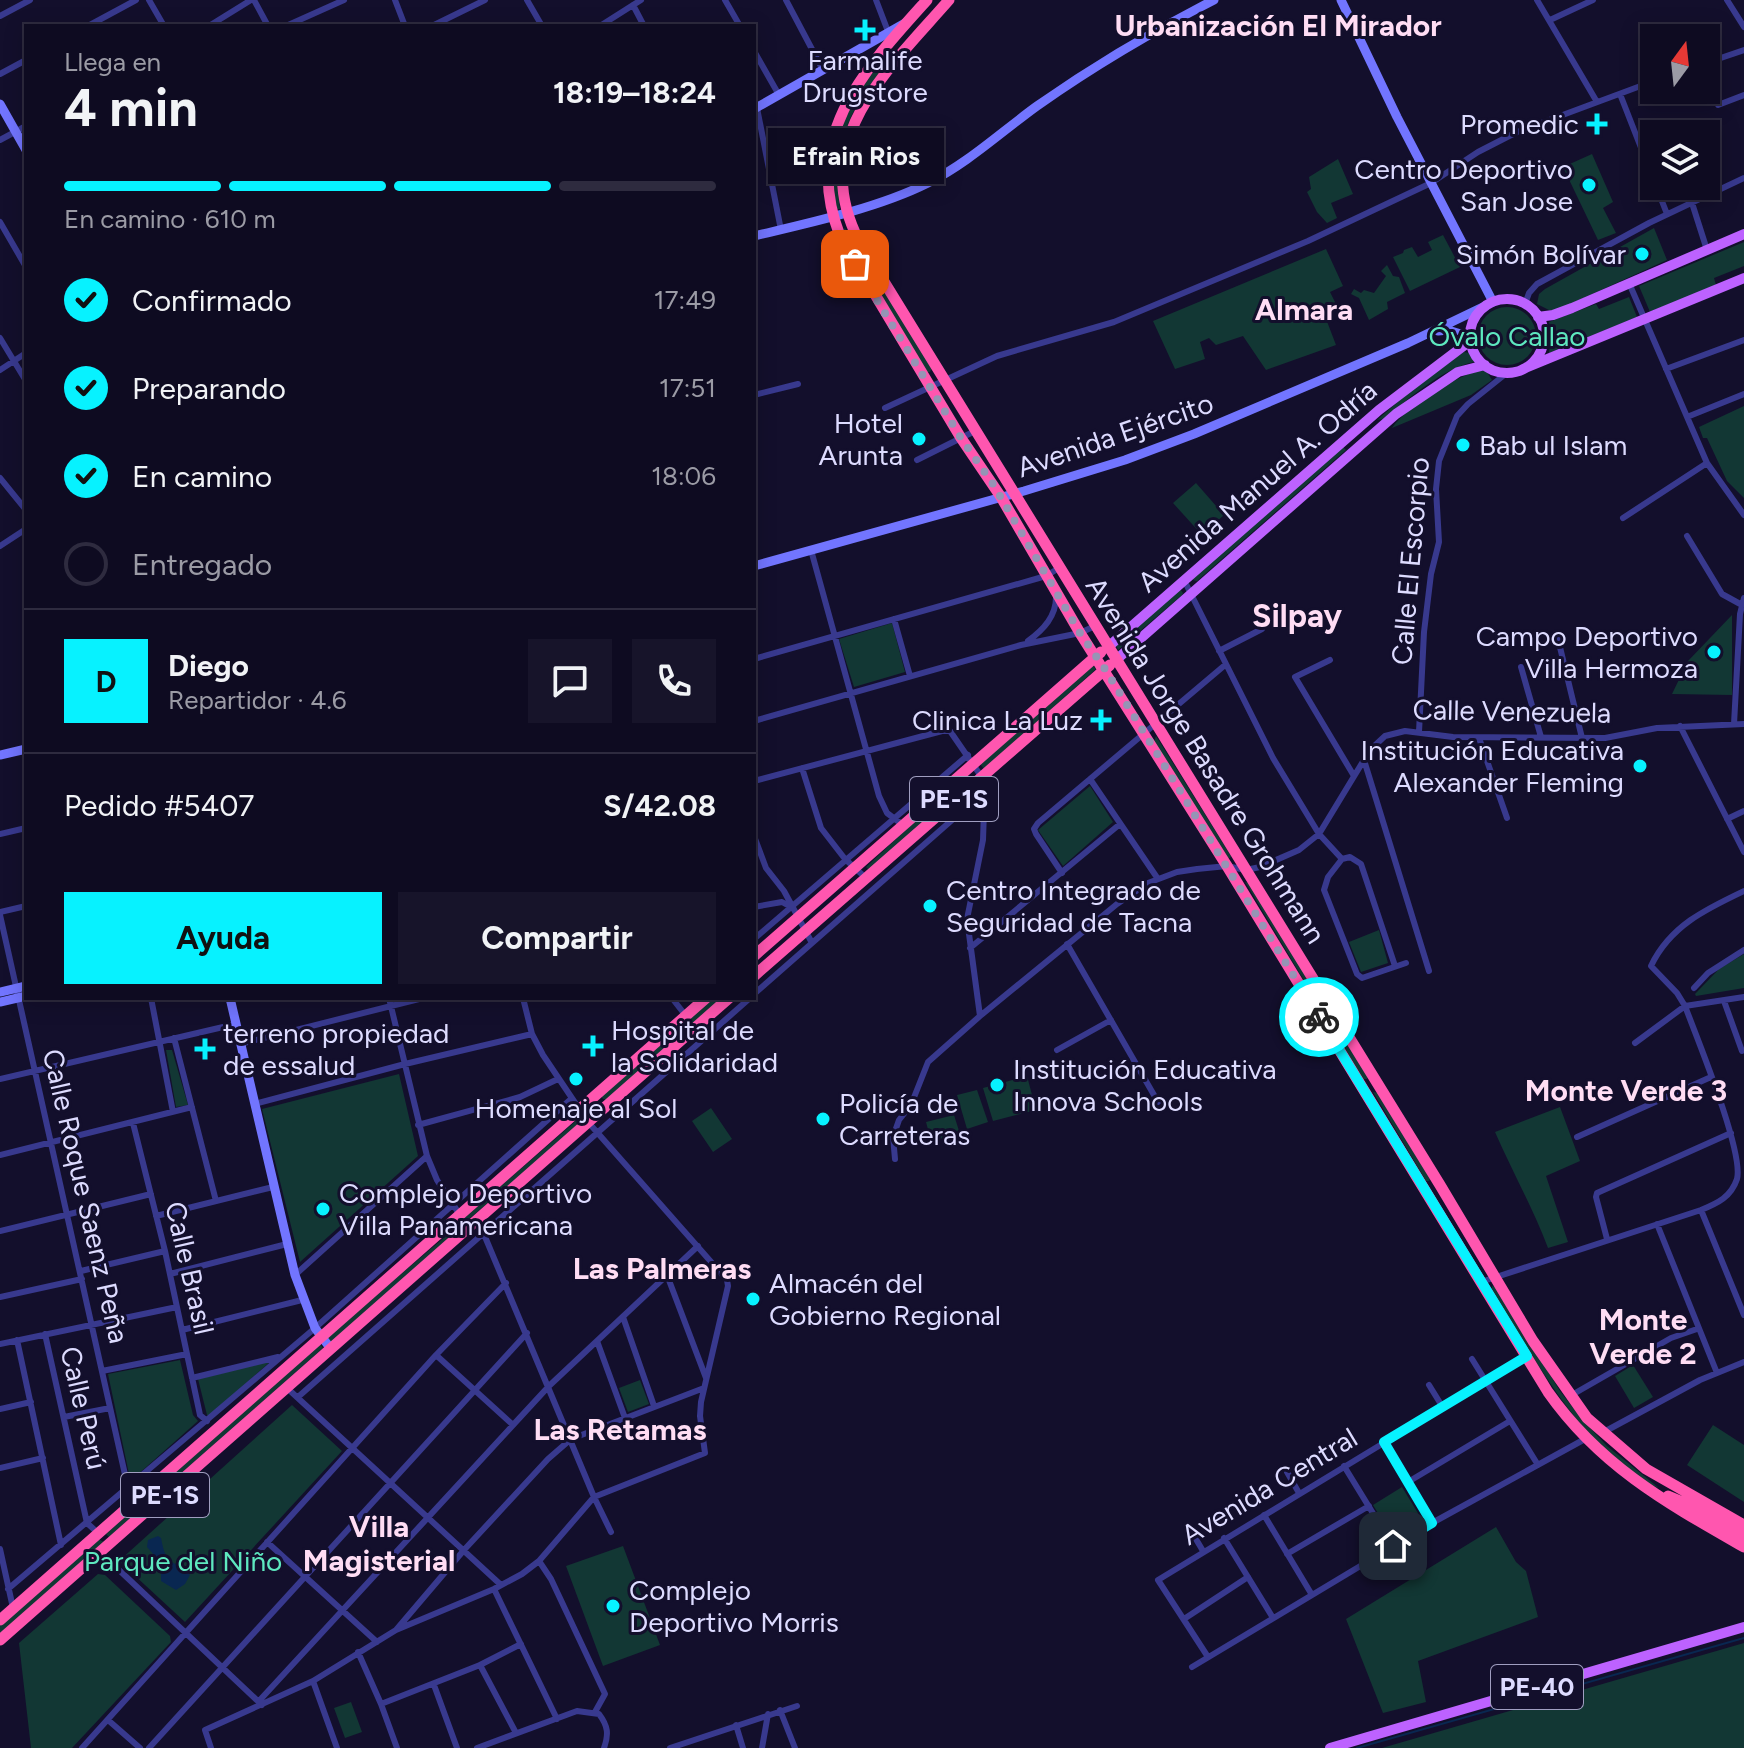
<!DOCTYPE html>
<html lang="es">
<head>
<meta charset="utf-8">
<style>
  body { margin:0; font-family:Figtree,sans-serif; background:#17142a; color:#f1f3f6; height:100vh; display:flex; flex-direction:column; font-size:30px; white-space:nowrap }
  * { box-sizing:border-box; margin:0 }
  p { font-size:26px; color:#9b9ba5 }
  .icon { flex:none; width:44px; height:44px; fill:none; stroke:currentColor; stroke-width:2; stroke-linecap:round; stroke-linejoin:round }
  .map { position:relative; flex:1; overflow:hidden }
  .panel { position:absolute; left:24px; top:24px; width:732px; height:976px; display:flex; flex-direction:column; background:#0e0b21; border-radius:0px; box-shadow:0 4px 20px #0003,0 0 0 2px #2e2b3f }
  .panel>* { flex:none }
  .needle { width:52px; rotate:15deg }
  .fabs { position:absolute; left:1640px; top:24px; display:grid; gap:16px }
  .fabs a { display:grid; place-items:center; width:80px; height:80px; border-radius:0px; background:#0e0b21; box-shadow:0 4px 20px #0003,0 0 0 2px #2e2b3f; font-size:40px }
  .pin { position:absolute; display:grid; place-items:center; width:68px; height:68px; color:#fff; margin:-34px; border-radius:16px; box-shadow:0 4px 12px #0006 }
  .courier { position:absolute; display:grid; place-items:center; width:80px; height:80px; margin:-40px; border:6px solid #07f2ff; border-radius:50%; background:#fff; color:#222; box-shadow:0 2px 10px #0007 }
  .bubble { position:absolute; height:56px; border-radius:0px; background:#0e0b21; box-shadow:0 4px 20px #0003,0 0 0 2px #2e2b3f; font-size:26px; font-weight:700; line-height:56px; text-align:center }
  .summary em { font-style:normal; font-weight:700 }
  .summary div { display:flex; flex-direction:column-reverse }
  .summary { display:flex; align-items:center; justify-content:space-between; height:136px; padding:0 40px }
  h1 { font-size:52px; font-weight:700; line-height:60px }
  .bar { display:grid; grid-template-columns:repeat(4,1fr); gap:12px 8px; align-content:center; height:96px; padding:0 40px }
  .bar i { height:10px; border-radius:6px; background:#2e2b3f }
  .bar .current { background:#07f2ff }
  .bar p { grid-column:span 4 }
  .line { display:flex; align-items:center; gap:20px; padding:0 40px; border-top:2px solid #2e2b3f }
  .line div { flex:1 }
  .round { display:grid; place-items:center; flex:none; width:84px; height:84px; border-radius:0px; background:#17142a }
  ol { padding:0 40px; list-style:none }
  li { display:flex; align-items:center; gap:24px; height:88px }
  li p { margin-inline-start:auto }
  li .icon { padding:8px; border-radius:50%; background:#07f2ff; color:#111; stroke-width:4 }
  li:last-child { color:#9b9ba5 }
  li i { width:44px; height:44px; border:4px solid #2e2b3f; border-radius:50% }
  .action { display:flex; gap:16px; margin-top:auto; padding:16px 40px }
  .action a { flex:1; height:92px; border-radius:0px; background:#07f2ff; color:#111; font-size:32px; font-weight:700; line-height:92px; text-align:center }
  .action a+a { background:#17142a; color:#f1f3f6 }
  .map>svg:first-child { display:block }
  .green { fill:#123734 }
  .water { fill:#092751 }
  .lines { fill:none; stroke-linecap:round; stroke-linejoin:round }
  .stream { stroke:#092751; stroke-width:2 }
  .street { stroke:#38398e; stroke-width:6 }
  .secondary { stroke:#7275ff; stroke-width:9 }
  .primary { stroke:#bd62ff; stroke-width:10 }
  .highway { stroke:#ff56af; stroke-width:11 }
  .done { stroke:#9694b5; stroke-width:8; stroke-dasharray:0 14.4 }
  .route { stroke:#07f2ff; stroke-width:10 }
  .poi-dot { fill:#07f2ff; stroke:#130f2c; stroke-width:3 }
  .labels { text-anchor:middle; stroke-width:6; stroke-linejoin:round; paint-order:stroke }
  .shield { fill:#130f2c; stroke:#a09ec0; stroke-width:2 }
  .shield-label { font-size:26px; font-weight:bold; fill:#dddbff }
  .poi-label { font-size:28px; fill:#dddbff; stroke:#130f2c; text-anchor:start }
  .park-label { font-size:28px; fill:#5ee8bf; stroke:#130f2c }
  .street-label { font-size:28px; fill:#dddbff; stroke:#130f2c }
  .neighbourhood-label { font-size:30px; font-weight:bold; fill:#ffddf4; stroke:#130f2c }
  .quarter-label { font-size:32px; font-weight:bold; fill:#ffddf4; stroke:#130f2c }
</style>
</head>
<body>
<div class="map">
<svg width="1744" height="1748" viewBox="0 0 1744 1748">
  <rect width="100%" height="100%" fill="#130f2c"/>
  <path class="green" d="M889,56L888,62C848,111 832,143 840,209H836C827,142 844,109 885,57Z
    M1592,154L1613,202L1603,208L1616,233L1598,240L1563,167Z
    M1338,159L1353,194L1331,203L1337,218L1327,223L1317,212L1307,192L1311,189L1309,177Z
    M845,228L932,368L930,372H927L843,230Z
    M1654,228L1667,260L1557,310H1549L1537,304L1539,294L1545,289Z
    M1443,235L1460,267L1410,291L1393,257L1403,253L1404,250L1412,247L1418,257L1432,250L1428,242Z
    M1744,242V266L1714,278L1716,285L1650,312L1639,286Z
    M1326,249L1343,286L1330,292L1336,304L1323,311L1336,345L1266,370L1243,336L1216,345L1209,338L1200,342L1205,359L1175,369L1153,321Z
    M1387,265L1393,276L1399,277L1405,293L1387,302L1388,309L1369,320L1359,298L1351,294L1354,289L1361,293L1364,290L1374,293L1386,276L1381,271Z
    M1629,297L1637,317L1549,353L1551,334L1549,322L1596,304L1599,309Z
    M1478 336a29 29 0 1 1 58 0a29 29 0 1 1-58 0Z
    M1464,352L1469,353L1474,362C1441,369 1409,399 1383,419L1377,420L1416,386Z
    M1479,370L1487,372L1492,380L1471,395L1392,428C1407,406 1454,378 1479,370Z
    M1744,406V498L1727,481L1707,438H1703L1699,427Z
    M1343,447L1346,450L1197,581L1193,580L1194,576Z
    M1196,483L1224,515L1202,535L1173,503Z
    M1180,589L1183,593L1182,595L1118,650L1116,645Z
    M1732,615V695L1672,694L1688,661Z
    M892,623L905,672L854,687L839,639Z
    M1091,664L1096,669L984,769L980,764Z
    M1156,736L1231,856L1230,858H1226L1154,742Z
    M1090,786L1113,822L1063,866L1038,830Z
    M951,788L955,792L954,795L869,870L866,867Z
    M1245,882L1249,883L1368,1077L1367,1079H1363Z
    M1379,930L1388,963L1361,972L1349,942Z
    M1744,954V988L1696,996L1695,994L1719,969Z
    M712,998H724L608,1100L603,1099L601,1096Z
    M166,1050H172L188,1105L176,1107Z
    M399,1074L418,1156L300,1262L262,1109Z
    M1027,1076L1036,1110L993,1121L983,1088Z
    M977,1090L988,1122L967,1129L957,1095Z
    M1373,1092L1378,1093L1430,1179L1429,1181H1426Z
    M1560,1107L1580,1161L1546,1176L1568,1242L1548,1248C1533,1208 1512,1171 1495,1132Z
    M711,1108L732,1139L713,1152L692,1121Z
    M954,1115L960,1134L931,1141L926,1122Z
    M577,1120L581,1123L462,1225L461,1221Z
    M453,1230L455,1233L331,1343L327,1337Z
    M1492,1286L1496,1287L1560,1391L1580,1417L1607,1446L1659,1488C1587,1459 1532,1354 1492,1290Z
    M320,1344L323,1348L109,1537L106,1534Z
    M180,1360L193,1415L198,1421L135,1477L129,1474L108,1374Z
    M271,1361L209,1416L207,1415L198,1379Z
    M1633,1365L1653,1397L1634,1408L1615,1376Z
    M640,1380L649,1404L628,1412L619,1388Z
    M292,1405L342,1451L185,1622L119,1561Z
    M1713,1425L1744,1445V1502L1687,1465Z
    M1402,1487L1424,1523L1395,1541L1373,1505Z
    M1496,1527L1516,1562L1526,1571L1538,1617L1418,1661L1426,1702L1383,1713L1346,1619Z
    M98,1539L104,1542L0,1635V1626Z
    M623,1546L660,1645L603,1666L566,1566Z
    M98,1574L105,1575L170,1636L171,1642L72,1748H31L19,1643Z
    M1744,1643V1748H1382Z
    M351,1702L362,1732L345,1738L334,1708Z"/>
  <path class="water" d="M158,1536L161,1538C167,1570 172,1556 190,1575L185,1584L176,1590L161,1581V1563L147,1547L148,1540Z"/>
  <g class="lines">
    <path class="stream" d="M1357,1748L1744,1638"/>
    <path class="street" d="M149,0L164,26
      M254,0L268,26
      M395,0L405,26
      M527,0L542,26
      M725,0L740,26
      M786,0L823,70
      M876,0L889,34
      M1537,0L1597,102
      M1727,0L1744,27
      M633,5L644,26
      M0,16L30,0
      M1550,20L1593,0
      M88,26L136,0
      M209,26L251,0
      M286,26L344,0
      M432,26L485,0
      M600,26L641,0
      M754,51L779,95
      M1706,63L1744,50
      M0,74L26,60
      M1620,94L1654,181
      M1718,105L1744,95
      M757,108L781,230
      M0,140L26,126
      M1656,186L1667,214
      M1692,203L1707,250
      M0,222L26,267
      M1629,283L1707,463L1744,515
      M1525,304L1529,293L1537,284L1649,223L1744,178
      M0,338L26,381
      M1666,369L1744,340
      M0,370L26,353
      M754,395L798,384
      M885,408L997,356L1114,322L1308,241L1431,183L1478,152L1517,132L1654,81
      M1687,417L1744,394
      M917,460L975,431
      M0,478L26,510
      M1623,518L1707,463
      M1687,536L1722,594L1742,605
      M0,546L26,529
      M811,550L879,796L887,813L903,825
      M1184,580L1273,758L1319,834L1342,859L1350,857L1361,864L1395,966
      M894,619L910,676
      M1558,639L1582,738
      M1028,641C1043,630 1057,616 1056,595
      M1219,651L1262,629
      M754,659L1046,576L1059,568
      M1330,660L1295,677L1354,776
      M1521,667L1541,737
      M754,721L1021,645L1080,633L1095,626
      M1734,724L1740,614L1744,598
      M1680,726L1744,852
      M1419,732L1424,632L1431,574L1439,542L1436,489L1439,461L1457,416L1468,404L1508,372
      M1479,738L1507,818
      M1364,760L1429,971
      M802,768L821,828L845,859L867,879
      M1090,779L1158,879
      M754,781L942,731H950L981,776L984,811L983,840L967,919L980,1016
      M1727,819L1744,811
      M0,834L26,828
      M754,836L766,868L784,891L812,943
      M1342,859L1328,877L1324,890L1357,974L1362,978L1406,963
      M1062,873L1036,834L1034,829L1038,823L1225,665
      M754,907L782,902L791,907
      M0,912L26,906
      M0,915L128,1488
      M754,939L968,755
      M1067,944L1158,1102
      M970,948L1120,824
      M1694,988L1708,973L1744,950
      M754,994L960,813L957,799
      M151,998L173,1112
      M389,998L427,1156L437,1180L460,1215
      M672,998L686,1016
      M1724,1001L1742,1051
      M174,1038L216,1201
      M1635,1043L1685,1006L1744,997
      M240,1044L423,998
      M1057,1050L1111,1020
      M0,1079L236,1024
      M254,1104L405,1064L532,1034
      M133,1123L165,1251L200,1415L207,1421
      M418,1125L520,1097L558,1079
      M1577,1137L1711,1077
      M0,1155L192,1107
      M895,1159L893,1137L899,1120L911,1105L928,1062L980,1016L1117,904L1148,883L1177,872L1197,869L1227,866L1246,870L1260,867L1299,850L1319,834L1370,750L1385,736L1405,731L1453,737L1605,738L1657,728L1744,724
      M1701,1210L1744,1315
      M156,1216L273,1187
      M478,1220L594,1497L611,1532
      M1657,1224L1717,1373
      M0,1231L151,1194
      M1607,1239L1596,1197L1597,1193L1731,1133
      M81,1271L165,1251
      M170,1274L287,1244
      M295,1275L427,1156
      M667,1275L706,1378
      M1481,1282L1701,1210C1718,1203 1731,1197 1737,1179C1744,1152 1697,1038 1685,1006L1677,993L1651,966C1670,926 1706,909 1744,891
      M0,1297L82,1279
      M623,1317L654,1406
      M182,1330L302,1300
      M45,1334L87,1523L98,1533
      M17,1340L61,1545
      M597,1341L625,1418
      M0,1344L177,1307
      M436,1355L513,1425
      M1472,1359L1538,1465
      M102,1371L187,1354
      M192,1378L278,1357
      M1429,1385L1442,1406
      M287,1388L501,1585
      M1570,1396L1671,1338L1697,1329
      M298,1397L750,998
      M0,1409L31,1402
      M64,1417L110,1408
      M1602,1433L1700,1380L1744,1362
      M1384,1442L1432,1523
      M1344,1466L1393,1546
      M0,1468L43,1458
      M1287,1472L1299,1493
      M1408,1482L1510,1421
      M1264,1515L1312,1595
      M1190,1529L1203,1551
      M1224,1538L1273,1618
      M267,1542L377,1642
      M0,1549L13,1608
      M100,1552L262,1705
      M1287,1554L1369,1506
      M539,1561L551,1579L605,1694L595,1712
      M8,1589L315,1328L571,1099
      M494,1589L557,1719
      M1184,1619L1248,1577
      M396,1630L494,1589L522,1574L539,1561L594,1497L705,1453L700,1416L701,1402L728,1286L727,1280L588,1122L543,1055L532,1034L523,998
      M358,1652L381,1704L397,1748
      M1208,1657L1158,1580L1527,1356
      M480,1665L516,1733
      M1192,1667L1432,1523L1585,1439
      M313,1681L396,1630L464,1550L548,1459L571,1439L704,1388
      M434,1685L457,1748
      M259,1701L549,1386L698,1246
      M381,1704L480,1665L521,1644
      M780,1710L795,1748
      M108,1720L140,1748
      M736,1725L743,1748
      M82,1748L436,1355L506,1283
      M149,1748L527,1333
      M211,1748L205,1730L313,1681L337,1748
      M477,1748L577,1711L599,1714C608,1726 609,1734 604,1748
      M670,1748L797,1706
      M762,1748L768,1714"/>
    <path class="secondary" d="M1341,0L1397,117L1493,302
      M0,104L26,150
      M754,109L907,22
      M754,236C809,223 878,208 928,183C968,163 1001,132 1037,106C1094,66 1153,31 1214,0
      M1438,331L1448,330L1470,337
      M754,566L1024,491L1125,460L1194,434L1408,343L1485,306
      M0,755L26,749
      M0,992L26,986
      M230,998L295,1275L315,1328L331,1349
      M0,1002L26,996"/>
    <path class="primary" d="M1470 336a37 37 0 1 1 74 0a37 37 0 1 1-74 0Z
      M1538,317L1553,315L1572,308L1744,234
      M1523,369L1744,278
      M1108,647L1379,410L1470,341
      M1116,660L1396,414L1458,372L1485,365
      M1330,1748L1744,1627"/>
    <path class="highway" d="M927,0C864,70 801,136 840,236L961,438L1001,497L1080,633L1227,866L1548,1392C1600,1466 1667,1503 1744,1547
      M949,0C888,70 807,140 859,241L1440,1185L1533,1341L1587,1418L1646,1469L1744,1525
      M754,956L1101,652
      M754,976L1110,665
      M1668,1496L1692,1506L1744,1536
      M0,1620L706,998
      M0,1640L729,998"/>
  </g>
  <g class="lines">
    <path class="done" d="M855,264L961,438L993,484L1080,633L1105,669L1319,1017"/>
    <path class="route" d="M1319,1017L1527,1356L1384,1442L1432,1523L1393,1546"/>
  </g>
  <g class="poi-dot">
    <path d="M861 18h8v8h8v8h-8v8h-8v-8h-8v-8h8z"/>
    <path d="M1593 112h8v8h8v8h-8v8h-8v-8h-8v-8h8z"/>
    <circle cx="1589" cy="185" r="8"/>
    <circle cx="1642" cy="254" r="8"/>
    <circle cx="919" cy="439" r="8"/>
    <circle cx="1463" cy="445" r="8"/>
    <circle cx="1714" cy="652" r="8"/>
    <path d="M1097 708h8v8h8v8h-8v8h-8v-8h-8v-8h8z"/>
    <circle cx="1640" cy="766" r="8"/>
    <circle cx="930" cy="906" r="8"/>
    <path d="M589 1034h8v8h8v8h-8v8h-8v-8h-8v-8h8z"/>
    <path d="M201 1037h8v8h8v8h-8v8h-8v-8h-8v-8h8z"/>
    <circle cx="576" cy="1079" r="8"/>
    <circle cx="997" cy="1085" r="8"/>
    <circle cx="823" cy="1119" r="8"/>
    <circle cx="323" cy="1209" r="8"/>
    <circle cx="753" cy="1299" r="8"/>
    <circle cx="613" cy="1606" r="8"/>
  </g>
  <g class="labels">
    <g class="shield">
      <rect x="910" y="777" width="88" height="44" rx="6"/>
      <rect x="121" y="1473" width="88" height="44" rx="6"/>
      <rect x="1491" y="1665" width="92" height="44" rx="6"/>
    </g>
    <g class="shield-label">
      <text x="954" y="808">PE-1S</text>
      <text x="165" y="1504">PE-1S</text>
      <text x="1537" y="1696">PE-40</text>
    </g>
    <g class="poi-label">
      <text x="865" y="70" text-anchor="middle">Farmalife<tspan x="865" dy="32">Drugstore</tspan></text>
      <text x="1579" y="134" text-anchor="end">Promedic</text>
      <text x="1573" y="179" text-anchor="end">Centro Deportivo<tspan x="1573" dy="32">San Jose</tspan></text>
      <text x="1626" y="264" text-anchor="end">Simón Bolívar</text>
      <text x="903" y="433" text-anchor="end">Hotel<tspan x="903" dy="32">Arunta</tspan></text>
      <text x="1479" y="455">Bab ul Islam</text>
      <text x="1698" y="646" text-anchor="end">Campo Deportivo<tspan x="1698" dy="32">Villa Hermoza</tspan></text>
      <text x="1083" y="730" text-anchor="end">Clinica La Luz</text>
      <text x="1624" y="760" text-anchor="end">Institución Educativa<tspan x="1624" dy="32">Alexander Fleming</tspan></text>
      <text x="946" y="900">Centro Integrado de<tspan x="946" dy="32">Seguridad de Tacna</tspan></text>
      <text x="611" y="1040">Hospital de<tspan x="611" dy="32">la Solidaridad</tspan></text>
      <text x="223" y="1043">terreno propiedad<tspan x="223" dy="32">de essalud</tspan></text>
      <text x="1013" y="1079">Institución Educativa<tspan x="1013" dy="32">Innova Schools</tspan></text>
      <text x="839" y="1113">Policía de<tspan x="839" dy="32">Carreteras</tspan></text>
      <text x="576" y="1118" text-anchor="middle">Homenaje al Sol</text>
      <text x="339" y="1203">Complejo Deportivo<tspan x="339" dy="32">Villa Panamericana</tspan></text>
      <text x="769" y="1293">Almacén del<tspan x="769" dy="32">Gobierno Regional</tspan></text>
      <text x="629" y="1600">Complejo<tspan x="629" dy="32">Deportivo Morris</tspan></text>
    </g>
    <g class="park-label">
      <text x="1507" y="346">Óvalo Callao</text>
      <text x="183" y="1571">Parque del Niño</text>
    </g>
    <g class="street-label">
      <text transform="translate(1115 435) rotate(-19)" y="10">Avenida Ejército</text>
      <text transform="translate(1257 486) rotate(-41)" y="10">Avenida Manuel A. Odría</text>
      <text transform="translate(1410 561) rotate(-85)" y="10">Calle El Escorpio</text>
      <text transform="translate(1512 711) rotate(1)" y="10">Calle Venezuela</text>
      <text transform="translate(1206 760) rotate(58)" y="10">Avenida Jorge Basadre Grohmann</text>
      <text transform="translate(86 1196) rotate(77)" y="10">Calle Roque Saenz Peña</text>
      <text transform="translate(190 1268) rotate(77)" y="10">Calle Brasil</text>
      <text transform="translate(84 1408) rotate(77)" y="10">Calle Perú</text>
      <text transform="translate(1269 1486) rotate(-31)" y="10">Avenida Central</text>
    </g>
    <g class="neighbourhood-label">
      <text x="1278" y="36">Urbanización El Mirador</text>
      <text x="1304" y="320">Almara</text>
      <text x="1626" y="1101">Monte Verde 3</text>
      <text x="662" y="1279">Las Palmeras</text>
      <text x="1643" y="1330">Monte<tspan x="1643" dy="34">Verde 2</tspan></text>
      <text x="620" y="1440">Las Retamas</text>
      <text x="379" y="1537">Villa<tspan x="379" dy="34">Magisterial</tspan></text>
    </g>
    <g class="quarter-label">
      <text x="1297" y="627">Silpay</text>
    </g>
  </g>
</svg>
<div class="fabs">
<a><svg class="needle" viewBox="-14 -14 28 28"><path d="M0-13l5 13h-10z" fill="#e53935"/><path d="M0 13l5-13h-10z" fill="#9b9ba5"/></svg></a>
<a><svg class="icon" aria-label="layers" viewBox="0 0 24 24"><path d="M12 4l9 5-9 5-9-5zM3 14l9 5 9-5"/></svg></a>
</div>
<div class="pin" style="left:855px;top:264px;background:#ea580c"><svg class="icon" aria-label="bag" viewBox="0 0 24 24"><path d="M5 8h14l-1 12H6zM9 8a3 3 0 0 1 6 0"/></svg></div>
<div class="pin" style="left:1393px;top:1546px;background:#1f2937"><svg class="icon" aria-label="home" viewBox="0 0 24 24"><path d="M3 11l9-7 9 7M6 9v11h12V9"/></svg></div>
<div class="courier" style="left:1319px;top:1017px"><svg class="icon" aria-label="bike" viewBox="0 0 24 24"><circle cx="6" cy="16" r="4"/><circle cx="18" cy="16" r="4"/><path d="M6 16l4-8h5l3 8M10 8l3 8H6M13 5h3"/></svg></div>
<div class="bubble" style="left:768px;top:128px;width:176px">Efrain Rios</div>
<section class="panel">
<div class="summary"><div><h1>4 min</h1><p>Llega en</p></div><em>18:19–18:24</em></div>
<div class="bar"><i class="current"></i><i class="current"></i><i class="current"></i><i></i><p>En camino · 610 m</p></div>
<ol>
<li><svg class="icon" aria-label="check" viewBox="0 0 24 24"><path d="M5 12l5 5 9-10"/></svg>Confirmado<p>17:49</p></li>
<li><svg class="icon" aria-label="check" viewBox="0 0 24 24"><path d="M5 12l5 5 9-10"/></svg>Preparando<p>17:51</p></li>
<li><svg class="icon" aria-label="check" viewBox="0 0 24 24"><path d="M5 12l5 5 9-10"/></svg>En camino<p>18:06</p></li>
<li><i></i>Entregado</li>
</ol>
<div class="line" style="height:144px"><b class="round" style="background:#07f2ff;color:#111">D</b><div><b>Diego</b><p>Repartidor · 4.6</p></div><a class="round"><svg class="icon" aria-label="chat" viewBox="0 0 24 24"><path d="M4 5h16v11H9l-5 4z"/></svg></a><a class="round"><svg class="icon" aria-label="phone" viewBox="0 0 24 24"><path d="M5 4h4l2 5-3 2q2 4 5 5l2-3 5 2v4C11 20 4 13 5 4z"/></svg></a></div>
<div class="line" style="height:104px"><div>Pedido #5407</div><b>S/42.08</b></div>
<div class="action"><a>Ayuda</a><a>Compartir</a></div>
</section>
</div>
</body>
</html>
